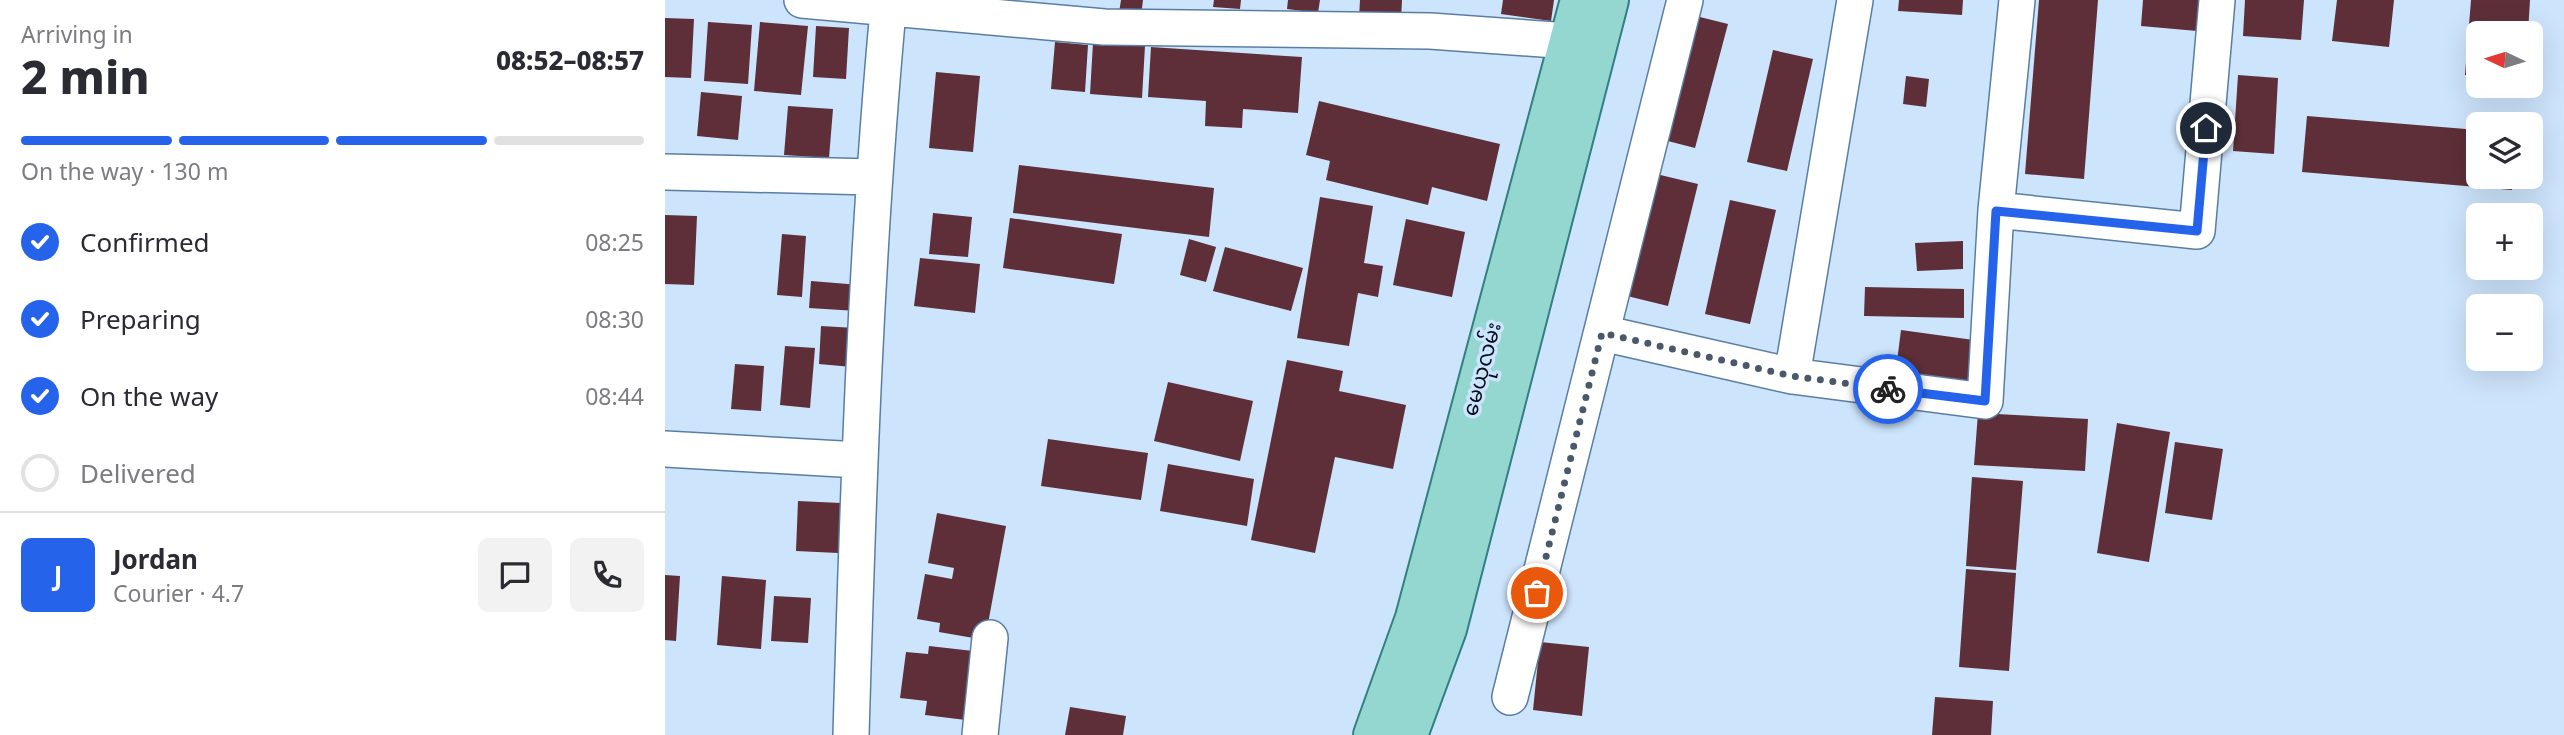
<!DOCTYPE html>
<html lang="en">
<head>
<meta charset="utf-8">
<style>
  body { margin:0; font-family:"Noto Sans","Noto Sans Myanmar",sans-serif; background:#f2f2f3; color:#2b2b33; height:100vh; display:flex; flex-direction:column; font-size:26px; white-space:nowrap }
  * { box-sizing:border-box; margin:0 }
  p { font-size:23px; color:#7c7c81 }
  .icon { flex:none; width:38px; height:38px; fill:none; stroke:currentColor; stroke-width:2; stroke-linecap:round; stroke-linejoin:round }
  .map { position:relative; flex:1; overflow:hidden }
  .sheet { display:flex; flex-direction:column; background:#fff; width:665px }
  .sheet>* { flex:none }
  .needle { width:46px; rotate:274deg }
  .buttons { position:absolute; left:1801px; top:21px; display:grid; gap:14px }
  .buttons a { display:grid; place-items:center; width:77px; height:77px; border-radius:10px; background:#fff; box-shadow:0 7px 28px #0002; font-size:35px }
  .pin { position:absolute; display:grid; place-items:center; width:60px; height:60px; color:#fff; margin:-30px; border:4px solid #fff; border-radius:50%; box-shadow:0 2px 7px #0007 }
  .courier { position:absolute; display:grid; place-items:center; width:70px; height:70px; margin:-35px; border:5px solid #2563eb; border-radius:50%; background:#fff; color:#222; box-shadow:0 2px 9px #0007 }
  .head em { font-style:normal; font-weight:800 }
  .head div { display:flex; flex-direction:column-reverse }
  .head { display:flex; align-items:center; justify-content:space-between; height:119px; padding:0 21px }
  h1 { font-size:46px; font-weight:800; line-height:52px }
  .bar { display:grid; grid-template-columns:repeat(4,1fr); gap:10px 7px; align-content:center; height:84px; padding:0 21px }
  .bar i { height:9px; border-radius:5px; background:#e1e1e2 }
  .bar .current { background:#2563eb }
  .bar p { grid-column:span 4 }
  .line { display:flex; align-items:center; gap:18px; padding:0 21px; border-top:2px solid #e1e1e2 }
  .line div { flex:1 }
  .round { display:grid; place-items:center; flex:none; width:74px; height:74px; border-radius:10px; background:#f2f2f3 }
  ol { padding:0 21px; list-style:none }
  li { display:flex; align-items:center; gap:21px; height:77px }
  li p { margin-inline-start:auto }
  li .icon { padding:7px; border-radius:50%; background:#2563eb; color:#fff; stroke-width:4 }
  li:last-child { color:#7c7c81 }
  li i { width:38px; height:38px; border:4px solid #e1e1e2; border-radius:50% }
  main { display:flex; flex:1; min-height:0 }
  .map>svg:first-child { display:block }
  .building { fill:#5e2f38 }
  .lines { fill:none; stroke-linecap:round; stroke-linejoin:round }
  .minor-casing { stroke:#5a7ea2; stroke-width:38 }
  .primary-casing { stroke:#337f7e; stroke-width:42 }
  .minor { stroke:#fff; stroke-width:35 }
  .primary { stroke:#94d7d1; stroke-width:38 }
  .done { stroke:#49596a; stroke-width:7; stroke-dasharray:0 12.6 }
  .route { stroke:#2563eb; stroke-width:9 }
  .labels { text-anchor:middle; stroke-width:7; stroke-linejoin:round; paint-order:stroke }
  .street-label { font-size:21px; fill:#020e1b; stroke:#cce4fc }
</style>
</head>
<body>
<main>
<section class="sheet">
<div class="head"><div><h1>2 min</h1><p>Arriving in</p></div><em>08:52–08:57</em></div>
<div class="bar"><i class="current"></i><i class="current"></i><i class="current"></i><i></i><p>On the way · 130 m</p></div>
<ol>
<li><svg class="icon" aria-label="check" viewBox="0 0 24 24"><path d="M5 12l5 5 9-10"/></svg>Confirmed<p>08:25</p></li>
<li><svg class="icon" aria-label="check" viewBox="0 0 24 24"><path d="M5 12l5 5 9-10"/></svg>Preparing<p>08:30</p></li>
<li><svg class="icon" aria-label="check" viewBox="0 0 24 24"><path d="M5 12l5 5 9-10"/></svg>On the way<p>08:44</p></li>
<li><i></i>Delivered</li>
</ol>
<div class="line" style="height:126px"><b class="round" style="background:#2563eb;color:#fff">J</b><div><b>Jordan</b><p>Courier · 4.7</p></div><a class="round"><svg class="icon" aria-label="chat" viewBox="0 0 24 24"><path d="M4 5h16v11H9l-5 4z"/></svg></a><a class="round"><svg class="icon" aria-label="phone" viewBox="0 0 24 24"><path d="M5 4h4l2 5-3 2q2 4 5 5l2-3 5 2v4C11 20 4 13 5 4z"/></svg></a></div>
</section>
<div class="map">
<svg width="1899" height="735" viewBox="0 0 1899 735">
  <rect width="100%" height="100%" fill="#cce4fc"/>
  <path class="building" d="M456,0H478L476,16L454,13Z
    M549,0H576L575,9L548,7Z
    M623,0H655L653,13L622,9Z
    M695,0H737L736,20L694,18Z
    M838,0H889L886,21L836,14Z
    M1234,0H1298L1297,15L1233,11Z
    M1374,0H1433L1419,179L1360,174Z
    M1478,0H1535L1532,31L1476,26Z
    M1580,0H1639L1636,40L1578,36Z
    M1672,0H1729L1724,47L1667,41Z
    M1806,0H1865L1863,33H1813V76L1800,75Z
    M1027,15L1063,24L1030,148L995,139Z
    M0,18L29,19L26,78L0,77Z
    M43,22L87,25L83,84L39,81Z
    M95,22L143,26L136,95L89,91Z
    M151,26L184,28L181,79L148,77Z
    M390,42L423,45L420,92L386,89Z
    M428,43L480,46L477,98L425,94Z
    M486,47L637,57L633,113L578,109L577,128L540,126L541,101L483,97Z
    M1108,50L1148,59L1122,171L1082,162Z
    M271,72L315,76L308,152L264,148Z
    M1573,75L1613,78L1609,154L1568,151Z
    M1241,76L1264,79L1261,107L1238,104Z
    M36,92L77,96L73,140L32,136Z
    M654,101L835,144L822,201L767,187L763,205L661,180L665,161L641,155Z
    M123,106L168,109L164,158L119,155Z
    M1642,116L1813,130V177H1848L1847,190L1637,172Z
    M354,165L549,188L544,237L348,213Z
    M987,173L1033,184L1003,306L958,295Z
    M655,197L708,206L699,263L718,266L713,297L693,293L684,346L632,338Z
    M1065,200L1111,210L1085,324L1040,314Z
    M268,213L307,217L303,257L264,254Z
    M0,215L32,216L29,285L0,284Z
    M345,218L457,234L449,284L338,268Z
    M741,219L800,232L787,297L728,285Z
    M117,234L141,236L137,297L112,295Z
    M524,239L551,247L541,282L515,275Z
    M1298,241V269L1252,271L1250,243Z
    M560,247L638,268L626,311L548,291Z
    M255,258L315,264L310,313L249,306Z
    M146,281L195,285L192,311L144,308Z
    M1200,287L1299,289V318L1199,316Z
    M156,326L190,328L187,367L154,364Z
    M1236,330L1316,341L1311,388L1230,377Z
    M120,346L150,348L145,408L115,405Z
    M622,360L678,371L674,391L741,405L728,469L670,457L650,553L586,540Z
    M70,364L99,366L96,411L66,409Z
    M503,382L588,401L575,461L489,441Z
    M1313,413L1423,419L1420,471L1309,465Z
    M1452,423L1505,432L1484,562L1432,553Z
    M383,439L483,453L476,500L376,486Z
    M1510,442L1558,449L1547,520L1500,513Z
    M503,464L589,479L582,526L495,511Z
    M1307,477L1358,481L1351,570L1301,566Z
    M133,501L176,503L173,553L131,551Z
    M272,513L341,526L320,640L274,632L275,623L252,619L260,574L287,579L289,568L263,563Z
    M1301,569L1351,573L1344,671L1294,667Z
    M0,575L15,576L11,641L0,640Z
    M57,576L101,580L96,649L52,645Z
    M109,596L146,598L143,643L106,641Z
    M875,642L924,647L917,716L868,710Z
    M264,646L317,652L309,721L260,715L262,701L235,698L241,652L263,654Z
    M1270,697L1328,701L1326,735H1267Z
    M405,707L461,716L458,735H400Z"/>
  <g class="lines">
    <defs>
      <path id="minor" d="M137,0L439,27L765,31L904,41
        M0,172L208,177
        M1331,210L1532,231L1552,0
        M937,333L1127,376L1320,401L1331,210L1352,0
        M1127,376L1190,0
        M0,449L194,460
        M845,697L1020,0
        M186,735C193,490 201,245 224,0
        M315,735L325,638"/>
      <path id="primary" d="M708,735L750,618L915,0
        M743,735L782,629L944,0"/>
    </defs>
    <use href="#minor" class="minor-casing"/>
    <use href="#primary" class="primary-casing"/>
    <use href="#minor" class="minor"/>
    <use href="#primary" class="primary"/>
  </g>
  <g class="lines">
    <path class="done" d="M872,593L937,333L1127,376L1223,389"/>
    <path class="route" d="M1223,389L1320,401L1331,211L1532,231L1541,128"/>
  </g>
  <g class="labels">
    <g class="street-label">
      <text transform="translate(817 369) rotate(-75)" y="7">မေယုလမ်း</text>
    </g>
  </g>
</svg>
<div class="buttons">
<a><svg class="needle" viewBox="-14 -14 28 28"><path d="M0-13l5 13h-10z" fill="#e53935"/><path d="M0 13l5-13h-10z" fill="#7c7c81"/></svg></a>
<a><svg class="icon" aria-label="layers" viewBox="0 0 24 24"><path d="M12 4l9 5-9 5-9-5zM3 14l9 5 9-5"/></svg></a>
<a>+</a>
<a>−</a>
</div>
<div class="pin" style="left:872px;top:593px;background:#ea580c"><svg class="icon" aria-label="bag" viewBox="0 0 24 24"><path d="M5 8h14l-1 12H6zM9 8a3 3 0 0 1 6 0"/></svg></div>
<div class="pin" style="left:1541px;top:128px;background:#1f2937"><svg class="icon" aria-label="home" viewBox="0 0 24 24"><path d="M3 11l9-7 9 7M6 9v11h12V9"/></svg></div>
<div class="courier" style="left:1223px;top:389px"><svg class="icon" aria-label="bike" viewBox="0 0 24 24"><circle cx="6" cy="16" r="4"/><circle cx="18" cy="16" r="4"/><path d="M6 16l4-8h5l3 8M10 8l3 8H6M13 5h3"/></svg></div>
</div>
</main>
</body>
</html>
